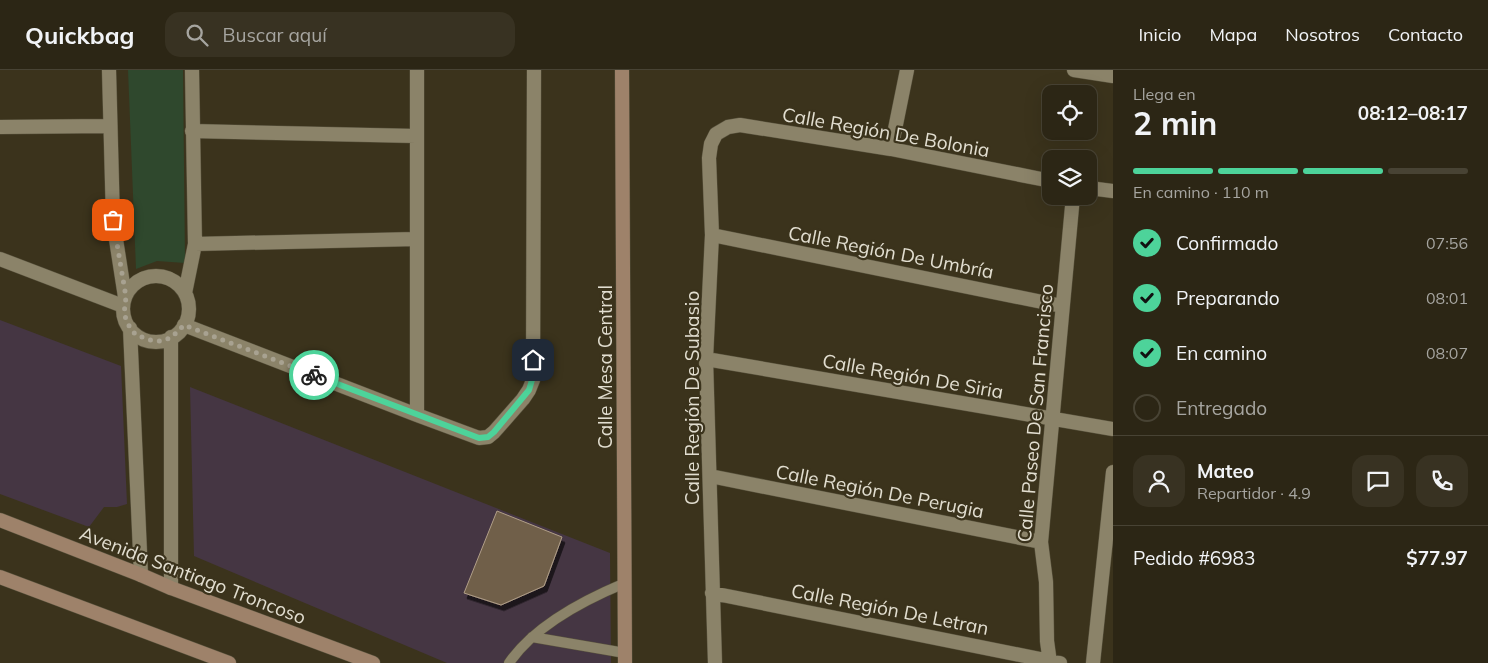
<!DOCTYPE html>
<html lang="es">
<head>
<meta charset="utf-8">
<style>
  body { margin:0; font-family:Mulish,sans-serif; background:#383222; color:#f1f3f6; height:100vh; display:flex; flex-direction:column; font-size:19px; white-space:nowrap }
  * { box-sizing:border-box; margin:0 }
  p { font-size:16px; color:#a6a5a0 }
  .icon { flex:none; width:28px; height:28px; fill:none; stroke:currentColor; stroke-width:2; stroke-linecap:round; stroke-linejoin:round }
  .map { position:relative; flex:1; overflow:hidden }
  .sheet { display:flex; flex-direction:column; background:#2c2615; width:375px }
  .sheet>* { flex:none }
  .fabs { position:absolute; left:1042px; top:15px; display:grid; gap:10px }
  .fabs a { display:grid; place-items:center; width:55px; height:55px; border-radius:10px; background:#2c2615; box-shadow:0 5px 20px #0002,0 0 0 1px #484334; font-size:25px }
  .pin { position:absolute; display:grid; place-items:center; width:42px; height:42px; color:#fff; margin:-21px; border-radius:10px; box-shadow:0 2px 8px #0006 }
  .courier { position:absolute; display:grid; place-items:center; width:50px; height:50px; margin:-25px; border:4px solid #4dd39a; border-radius:50%; background:#fff; color:#222; box-shadow:0 1px 6px #0007 }
  .headline em { font-style:normal; font-weight:700 }
  .headline div { display:flex; flex-direction:column-reverse }
  .headline { display:flex; align-items:center; justify-content:space-between; height:85px; padding:0 20px }
  h1 { font-size:32px; font-weight:700; line-height:38px }
  .bar { display:grid; grid-template-columns:repeat(4,1fr); gap:8px 5px; align-content:center; height:60px; padding:0 20px }
  .bar i { height:6px; border-radius:4px; background:#484334 }
  .bar .current { background:#4dd39a }
  .bar p { grid-column:span 4 }
  .line { display:flex; align-items:center; gap:12px; padding:0 20px; border-top:1px solid #484334 }
  .line div { flex:1 }
  .round { display:grid; place-items:center; flex:none; width:52px; height:52px; border-radius:15px; background:#383222 }
  ol { padding:0 20px; list-style:none }
  li { display:flex; align-items:center; gap:15px; height:55px }
  li p { margin-inline-start:auto }
  li .icon { padding:5px; border-radius:50%; background:#4dd39a; color:#111; stroke-width:4 }
  li:last-child { color:#a6a5a0 }
  li i { width:28px; height:28px; border:2px solid #484334; border-radius:50% }
  header { display:flex; align-items:center; gap:30px; box-sizing:border-box; height:70px; padding:0 25px; background:#2c2615; border-bottom:1px solid #484334 }
  header strong { font-size:24px }
  nav { display:flex; gap:28px; margin-inline-start:auto; font-size:18px }
  .search { width:350px; height:45px; background:#383222; display:flex; align-items:center; gap:12px; box-sizing:border-box; padding:0 18px; border-radius:15px; color:#a6a5a0; font-size:19px }
  main { display:flex; flex:1; min-height:0 }
  .map>svg:first-child { display:block }
  .commercial { fill:#453643 }
  .green { fill:#2f482d }
  .building { fill:#705f4a; stroke:#b19f88; filter:url(#shadow) }
  .lines { fill:none; stroke-linecap:round; stroke-linejoin:round }
  .service-casing { stroke:#58523d; stroke-width:11 }
  .minor-casing { stroke:#58523d; stroke-width:15 }
  .secondary-casing { stroke:#58523d; stroke-width:15 }
  .service { stroke:#8b8369; stroke-width:10 }
  .minor { stroke:#8b8369; stroke-width:14 }
  .secondary { stroke:#9e826a; stroke-width:14 }
  .done { stroke:#a8a291; stroke-width:5; stroke-dasharray:0 9 }
  .route { stroke:#4dd39a; stroke-width:6 }
  .labels { text-anchor:middle; stroke-width:4.5; stroke-linejoin:round; paint-order:stroke }
  .street-label { font-size:19px; fill:#e2ded0; stroke:#3b331c }
</style>
</head>
<body>
<header>
<strong>Quickbag</strong>
<div class="search"><svg class="icon" aria-label="search" viewBox="0 0 24 24"><circle cx="10" cy="10" r="6"/><path d="M15 15l6 6"/></svg>Buscar aquí</div>
<nav><a>Inicio</a><a>Mapa</a><a>Nosotros</a><a>Contacto</a></nav>
</header>
<main>
<div class="map">
<svg width="1113" height="593" viewBox="0 0 1113 593">
  <defs>
    <filter id="shadow"><feDropShadow dx="3" dy="5.5" stdDeviation="0" flood-color="#0009"/></filter>
  </defs>
  <rect width="100%" height="100%" fill="#3b331c"/>
  <path class="commercial" d="M0,250L121,296L127,434L117,437H104L89,457L0,424Z
    M190,317L610,483L611,593H447L194,486Z"/>
  <path class="green" d="M128,0H183L185,193L157,191L136,199Z"/>
  <path class="building" d="M497,441L562,467L544,516L501,535L464,523Z"/>
  <g class="lines">
    <defs>
      <path id="service" d="M532,567L625,583
        M509,593C535,555 584,530 625,513"/>
      <path id="minor" d="M109,0L113,150L125,227
        M417,0V345
        M1074,0L1113,6
        M0,57L109,56
        M192,61L416,66
        M891,79L907,0
        M1089,118L1113,121
        M712,165L1062,236
        M195,174L416,169
        M0,189L123,236
        M123 239a33 33 0 1 1 66 0a33 33 0 1 1-66 0Z
        M185,223L195,174L192,0
        M184,255L417,345L479,368L488,367L494,362L523,329L529,320L533,310L534,0
        M130,258L141,505
        M706,289L1113,359
        M710,406L1041,472
        M171,518V267
        M712,523L1060,593
        M715,593L706,289L712,165L709,88L711,74L716,64L728,57L740,55L891,79L1051,111
        M1050,593L1047,571L1046,512L1041,472L1073,126
        M1093,593L1113,402"/>
      <path id="secondary" d="M622,0L625,593
        M0,450L141,505L171,518L373,593
        M0,507L229,593"/>
    </defs>
    <use href="#service" class="service-casing"/>
    <use href="#minor" class="minor-casing"/>
    <use href="#secondary" class="secondary-casing"/>
    <use href="#service" class="service"/>
    <use href="#minor" class="minor"/>
    <use href="#secondary" class="secondary"/>
  </g>
  <g class="lines">
    <path class="done" d="M113,150L126,227L124,244L130,258L136,265L153,271H163L172,267L184,255L314,305"/>
    <path class="route" d="M314,305L479,368L488,367L494,362L529,320L532,310L533,290"/>
  </g>
  <g class="labels">
    <g class="street-label">
      <text transform="translate(886 62) rotate(10)" y="7">Calle Región De Bolonia</text>
      <text transform="translate(891 182) rotate(11)" y="7">Calle Región De Umbría</text>
      <text transform="translate(605 297) rotate(-90)" y="7">Calle Mesa Central</text>
      <text transform="translate(913 306) rotate(10)" y="7">Calle Región De Siria</text>
      <text transform="translate(692 328) rotate(-90)" y="7">Calle Región De Subasio</text>
      <text transform="translate(1035 343) rotate(-85)" y="7">Calle Paseo De San Francisco</text>
      <text transform="translate(880 421) rotate(11)" y="7">Calle Región De Perugia</text>
      <text transform="translate(193 505) rotate(21)" y="7">Avenida Santiago Troncoso</text>
      <text transform="translate(890 539) rotate(11)" y="7">Calle Región De Letran</text>
    </g>
  </g>
</svg>
<div class="fabs">
<a><svg class="icon" aria-label="locate" viewBox="0 0 24 24"><circle cx="12" cy="12" r="6"/><path d="M12 2v4M12 18v4M2 12h4M18 12h4"/></svg></a>
<a><svg class="icon" aria-label="layers" viewBox="0 0 24 24"><path d="M12 4l9 5-9 5-9-5zM3 14l9 5 9-5"/></svg></a>
</div>
<div class="pin" style="left:113px;top:150px;background:#ea580c"><svg class="icon" aria-label="bag" viewBox="0 0 24 24"><path d="M5 8h14l-1 12H6zM9 8a3 3 0 0 1 6 0"/></svg></div>
<div class="pin" style="left:533px;top:290px;background:#1f2937"><svg class="icon" aria-label="home" viewBox="0 0 24 24"><path d="M3 11l9-7 9 7M6 9v11h12V9"/></svg></div>
<div class="courier" style="left:314px;top:305px"><svg class="icon" aria-label="bike" viewBox="0 0 24 24"><circle cx="6" cy="16" r="4"/><circle cx="18" cy="16" r="4"/><path d="M6 16l4-8h5l3 8M10 8l3 8H6M13 5h3"/></svg></div>
</div>
<section class="sheet">
<div class="headline"><div><h1>2 min</h1><p>Llega en</p></div><em>08:12–08:17</em></div>
<div class="bar"><i class="current"></i><i class="current"></i><i class="current"></i><i></i><p>En camino · 110 m</p></div>
<ol>
<li><svg class="icon" aria-label="check" viewBox="0 0 24 24"><path d="M5 12l5 5 9-10"/></svg>Confirmado<p>07:56</p></li>
<li><svg class="icon" aria-label="check" viewBox="0 0 24 24"><path d="M5 12l5 5 9-10"/></svg>Preparando<p>08:01</p></li>
<li><svg class="icon" aria-label="check" viewBox="0 0 24 24"><path d="M5 12l5 5 9-10"/></svg>En camino<p>08:07</p></li>
<li><i></i>Entregado</li>
</ol>
<div class="line" style="height:90px"><a class="round"><svg class="icon" aria-label="person" viewBox="0 0 24 24"><circle cx="12" cy="8" r="4"/><path d="M4 21q1-7 8-7t8 7"/></svg></a><div><b>Mateo</b><p>Repartidor · 4.9</p></div><a class="round"><svg class="icon" aria-label="chat" viewBox="0 0 24 24"><path d="M4 5h16v11H9l-5 4z"/></svg></a><a class="round"><svg class="icon" aria-label="phone" viewBox="0 0 24 24"><path d="M5 4h4l2 5-3 2q2 4 5 5l2-3 5 2v4C11 20 4 13 5 4z"/></svg></a></div>
<div class="line" style="height:65px"><div>Pedido #6983</div><b>$77.97</b></div>
</section>
</main>
</body>
</html>
